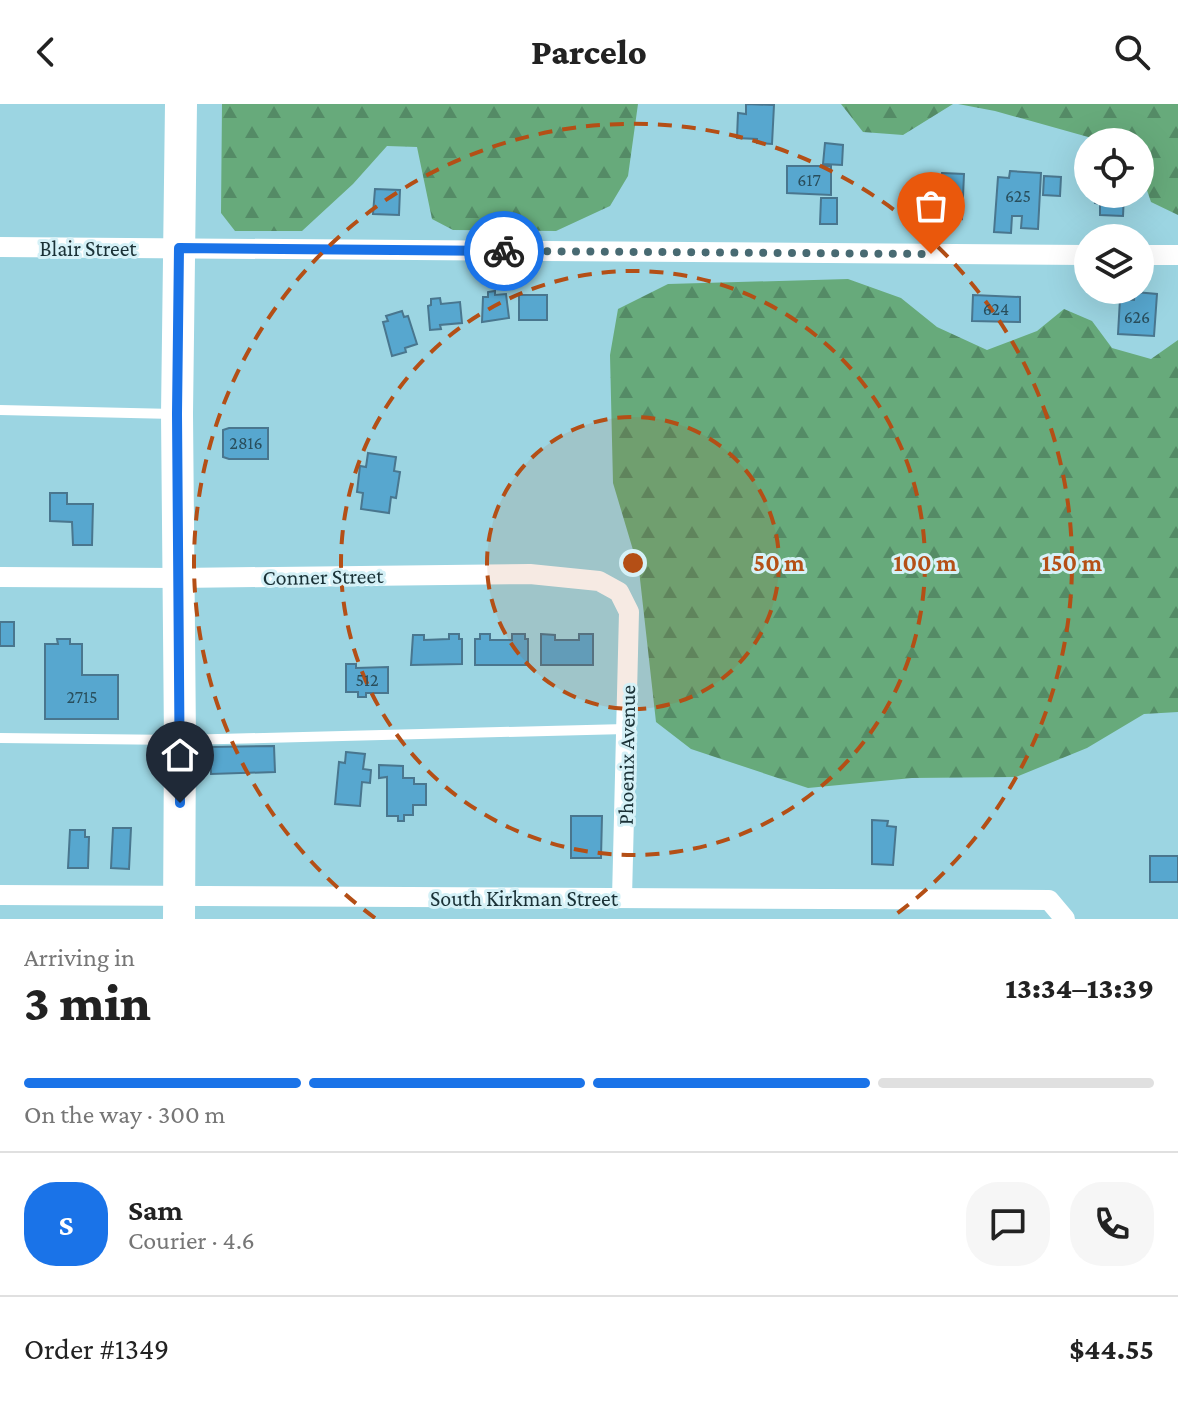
<!DOCTYPE html>
<html lang="en">
<head>
<meta charset="utf-8">
<style>
  body { margin:0; font-family:"Crimson Pro",serif; background:#f6f6f6; color:#222; height:100vh; display:flex; flex-direction:column; font-size:30px; white-space:nowrap }
  * { box-sizing:border-box; margin:0 }
  p { font-size:26px; color:#767676 }
  .icon { flex:none; width:44px; height:44px; fill:none; stroke:currentColor; stroke-width:2; stroke-linecap:round; stroke-linejoin:round }
  .map { position:relative; height:815px; overflow:hidden }
  .sheet { display:flex; flex-direction:column; background:#fff; flex:1 }
  .sheet>* { flex:none }
  .controls { position:absolute; left:1074px; top:24px; display:grid; gap:16px }
  .controls a { display:grid; place-items:center; width:80px; height:80px; border-radius:50%; background:#fff; box-shadow:0 8px 32px #0002; font-size:40px }
  .pin { position:absolute; display:grid; place-items:center; width:68px; height:68px; color:#fff; margin:-82px -34px; border-radius:50% 50% 50% 0; rotate:-45deg; box-shadow:0 0 8px #0007 }
  .pin .icon { rotate:45deg }
  .courier { position:absolute; display:grid; place-items:center; width:80px; height:80px; margin:-40px; border:6px solid #1a73e8; border-radius:50%; background:#fff; color:#222; box-shadow:0 2px 10px #0007 }
  .overview em { font-style:normal; font-weight:800 }
  .overview div { display:flex; flex-direction:column-reverse }
  .overview { display:flex; align-items:center; justify-content:space-between; height:136px; padding:0 24px }
  h1 { font-size:52px; font-weight:800; line-height:60px }
  .bar { display:grid; grid-template-columns:repeat(4,1fr); gap:12px 8px; align-content:center; height:96px; padding:0 24px }
  .bar i { height:10px; border-radius:6px; background:#e0e0e0 }
  .bar .selected { background:#1a73e8 }
  .bar p { grid-column:span 4 }
  .line { display:flex; align-items:center; gap:20px; padding:0 24px; border-top:2px solid #e0e0e0 }
  .line div { flex:1 }
  .round { display:grid; place-items:center; flex:none; width:84px; height:84px; border-radius:32px; background:#f6f6f6 }
  header { display:flex; justify-content:space-between; align-items:center; height:104px; padding:0 24px; background:#fff; font-size:36px; font-weight:800 }
  .map>svg:first-child { display:block }
  .forest { fill:url(#forest-firs) }
  .building { fill:#57a7cf; stroke:#49768e; stroke-width:2 }
  .lines { fill:none; stroke-linecap:round; stroke-linejoin:round }
  .service { stroke:#fff; stroke-width:10 }
  .minor { stroke:#fff; stroke-width:20 }
  .primary { stroke:#fff; stroke-width:32 }
  .done { stroke:#486a72; stroke-width:8; stroke-dasharray:0 14.4 }
  .route { stroke:#1a73e8; stroke-width:10 }
  .ring { fill:none; stroke:#b44f16; stroke-width:4; stroke-dasharray:14 10 }
  .labels { text-anchor:middle; stroke-width:6; stroke-linejoin:round; paint-order:stroke }
  .number-label { font-size:18px; fill:#294e5c }
  .street-label { font-size:22px; fill:#1a3136; stroke:#d5f1f7 }
  .centre { fill:#b44f16; stroke:#d5f1f7; stroke-width:4 }
  .ring-label { font-size:24px; text-anchor:middle; font-weight:bold; fill:#b44f16; stroke:#d5f1f7; stroke-width:6; stroke-linejoin:round; paint-order:stroke }
</style>
</head>
<body>
<header><svg class="icon" aria-label="back" viewBox="0 0 24 24"><path d="M15 5l-7 7 7 7"/></svg>Parcelo<svg class="icon" aria-label="search" viewBox="0 0 24 24"><circle cx="10" cy="10" r="6"/><path d="M15 15l6 6"/></svg></header>
<div class="map">
<svg width="1178" height="815" viewBox="0 0 1178 815">
  <defs>
    <pattern id="forest-firs" width="22" height="20" patternUnits="userSpaceOnUse" patternTransform="scale(2)"><rect width="22" height="20" fill="#67aa7b"/><path d="M5 1l3.5 6h-7zM16 11l3.5 6h-7z" fill="#548b66"/></pattern>
  </defs>
  <rect width="100%" height="100%" fill="#9cd5e2"/>
  <path class="forest" d="M222,0H638L628,72L610,102L556,127L453,126L432,115L417,43L387,42L353,80L302,127H235L221,109Z
    M841,0H953L903,31L863,28Z
    M958,0H1178V111L1151,98L1140,66V38H1106L995,7Z
    M848,175L901,194L937,223L987,246L1037,227L1064,205L1092,217L1112,244L1151,255L1178,236V608L1144,610L1087,644L1016,673L912,674L808,684L691,645L656,618L639,466L613,379L610,251L618,205L668,180Z"/>
  <path class="building" d="M746,0L774,1L772,40L757,39V35L737,34L738,9L746,10Z
    M825,39L843,41L842,61L823,60Z
    M787,62H831V91L787,89Z
    M1010,67L1041,69L1038,125L1021,124L1022,112H1012L1011,129L994,128L998,73L1009,74Z
    M942,69L964,70L962,115L940,111V121L935,120L934,125L915,124V121H909L911,93L940,94Z
    M1044,72L1061,73L1060,92L1043,91Z
    M375,85L400,86L399,111L373,110Z
    M1096,90H1124L1123,112L1100,111V100L1095,99Z
    M821,94H837V120H820Z
    M495,187V191L506,190L509,214L482,218L483,193H488V188Z
    M1135,188L1157,190L1154,232L1118,230L1120,195L1134,196Z
    M519,191H547V216H519Z
    M973,191L1020,193V218L972,217Z
    M440,194L441,200L460,198L462,219L440,221L441,225L430,226L428,202L431,201V195Z
    M402,207L404,213L408,212L417,240L405,244L406,248L392,252L383,218L388,217L386,212Z
    M229,324H268V355H229L223,353V326Z
    M368,349L396,353L394,367L400,368L396,394L391,393L389,409L361,405L363,389L357,388L360,362L366,363Z
    M50,389H67V400H93L92,441H73L72,418L50,417Z
    M0,518H14V542H0Z
    M449,530H459V535H462V560L411,561L413,531H424V536L449,535Z
    M480,530H490V536H512V530H525V535H528V561H475V535H480Z
    M541,530L555,531V536H579V530H593V561H541Z
    M57,535H70V540H82V571H118V615H45V540H58Z
    M346,560H356V564L388,563V589H366V593H358V588H346Z
    M274,642L275,668L211,670L210,643Z
    M346,648L365,650L363,665L371,666L370,679L362,678L360,702L335,700L339,658L345,659Z
    M379,661L403,662V674H414V680H426V701H413V711H404V717H398V712H387V673L379,674Z
    M571,712H602L601,754H571Z
    M872,716L888,717L887,722L896,723L893,761L872,760Z
    M113,724H131L129,765L111,764Z
    M70,726H85V733H89L88,764H68Z
    M1150,752H1178V778H1150Z"/>
  <g class="lines">
    <path class="service" d="M0,306L174,310
      M0,634L180,636L626,625"/>
    <path class="minor" d="M0,143L1088,151
      M1140,151H1178
      M0,473L178,474L530,470L599,477L619,488L629,508L622,794
      M0,791L1049,796L1065,815"/>
    <path class="primary" d="M179,815L180,636L177,310L181,0"/>
  </g>
  <g class="lines">
    <path class="done" d="M504,147L931,150"/>
    <path class="route" d="M180,699L177,310L179,144L504,147"/>
  </g>
  <circle cx="633" cy="459" r="146" fill="#b44f16" fill-opacity=".12"/>
  <g class="ring">
    <circle cx="633" cy="459" r="146"/>
    <circle cx="633" cy="459" r="292"/>
    <path d="M375 814A439 439 0 1 1 891 814"/>
  </g>
  <g class="labels">
    <g class="number-label">
      <text x="809" y="82">617</text>
      <text x="1018" y="98">625</text>
      <text x="996" y="211">624</text>
      <text x="1137" y="219">626</text>
      <text x="246" y="345">2816</text>
      <text x="367" y="582">512</text>
      <text x="82" y="599">2715</text>
    </g>
    <g class="street-label">
      <text x="88" y="152">Blair Street</text>
      <text transform="translate(323 472) rotate(-1)" y="8">Conner Street</text>
      <text transform="translate(626 651) rotate(-89)" y="8">Phoenix Avenue</text>
      <text x="524" y="802">South Kirkman Street</text>
    </g>
  </g>
  <circle cx="633" cy="459" r="12" class="centre"/>
  <g class="ring-label">
    <text x="779" y="467">50 m</text>
    <text x="925" y="467">100 m</text>
    <text x="1072" y="467">150 m</text>
  </g>
</svg>
<div class="controls">
<a><svg class="icon" aria-label="locate" viewBox="0 0 24 24"><circle cx="12" cy="12" r="6"/><path d="M12 2v4M12 18v4M2 12h4M18 12h4"/></svg></a>
<a><svg class="icon" aria-label="layers" viewBox="0 0 24 24"><path d="M12 4l9 5-9 5-9-5zM3 14l9 5 9-5"/></svg></a>
</div>
<div class="pin" style="left:931px;top:150px;background:#ea580c"><svg class="icon" aria-label="bag" viewBox="0 0 24 24"><path d="M5 8h14l-1 12H6zM9 8a3 3 0 0 1 6 0"/></svg></div>
<div class="pin" style="left:180px;top:699px;background:#1f2937"><svg class="icon" aria-label="home" viewBox="0 0 24 24"><path d="M3 11l9-7 9 7M6 9v11h12V9"/></svg></div>
<div class="courier" style="left:504px;top:147px"><svg class="icon" aria-label="bike" viewBox="0 0 24 24"><circle cx="6" cy="16" r="4"/><circle cx="18" cy="16" r="4"/><path d="M6 16l4-8h5l3 8M10 8l3 8H6M13 5h3"/></svg></div>
</div>
<section class="sheet">
<div class="overview"><div><h1>3 min</h1><p>Arriving in</p></div><em>13:34–13:39</em></div>
<div class="bar"><i class="selected"></i><i class="selected"></i><i class="selected"></i><i></i><p>On the way · 300 m</p></div>
<div class="line" style="height:144px"><b class="round" style="background:#1a73e8;color:#fff">S</b><div><b>Sam</b><p>Courier · 4.6</p></div><a class="round"><svg class="icon" aria-label="chat" viewBox="0 0 24 24"><path d="M4 5h16v11H9l-5 4z"/></svg></a><a class="round"><svg class="icon" aria-label="phone" viewBox="0 0 24 24"><path d="M5 4h4l2 5-3 2q2 4 5 5l2-3 5 2v4C11 20 4 13 5 4z"/></svg></a></div>
<div class="line" style="height:104px"><div>Order #1349</div><b>$44.55</b></div>
</section>
</body>
</html>
